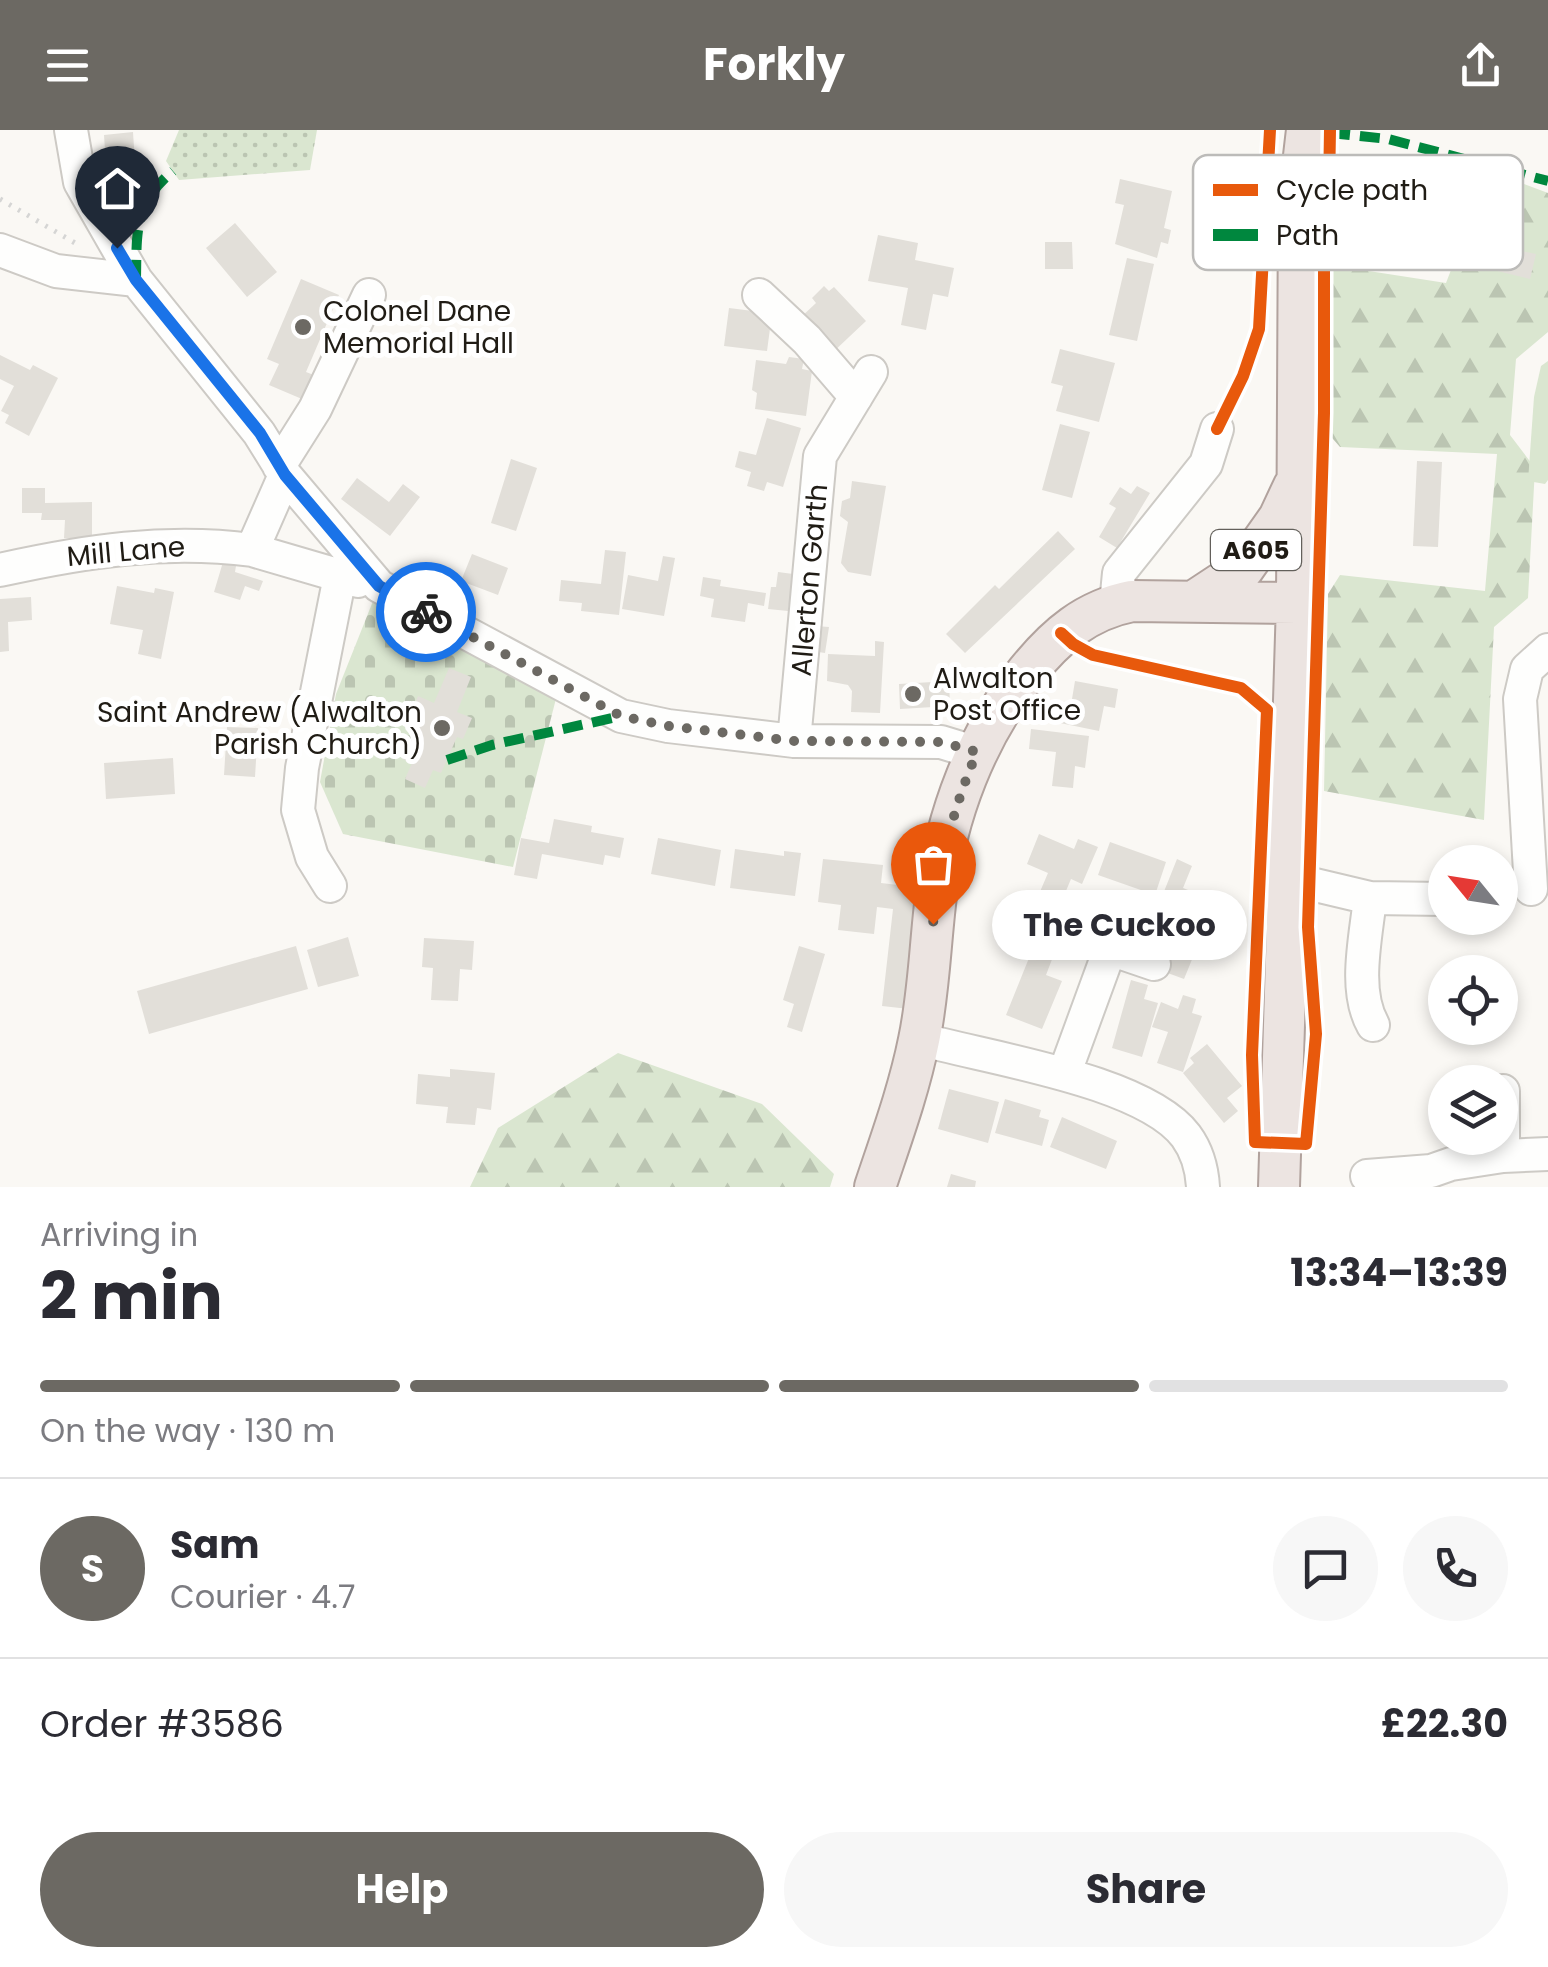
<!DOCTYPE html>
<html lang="en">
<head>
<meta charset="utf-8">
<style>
  body { margin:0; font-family:Poppins,sans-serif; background:#f7f7f7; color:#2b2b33; height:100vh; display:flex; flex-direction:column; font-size:38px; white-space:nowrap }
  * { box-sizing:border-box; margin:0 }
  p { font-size:32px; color:#7c7c81 }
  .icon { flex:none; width:55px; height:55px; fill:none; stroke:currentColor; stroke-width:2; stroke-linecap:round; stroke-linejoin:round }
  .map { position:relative; height:1057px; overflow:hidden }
  .details { display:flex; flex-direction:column; background:#fff; flex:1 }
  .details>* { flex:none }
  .needle { width:65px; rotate:300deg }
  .controls { position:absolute; left:1428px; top:715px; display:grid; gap:20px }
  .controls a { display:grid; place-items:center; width:90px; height:90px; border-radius:50%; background:#fff; box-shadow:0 5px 15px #0003; font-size:50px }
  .pin { position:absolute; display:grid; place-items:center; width:85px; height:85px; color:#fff; margin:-102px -42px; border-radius:50% 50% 50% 0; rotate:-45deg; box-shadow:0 0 10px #0007 }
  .pin .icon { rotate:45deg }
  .courier { position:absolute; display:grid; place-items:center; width:100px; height:100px; margin:-50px; border:8px solid #1a73e8; border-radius:50%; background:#fff; color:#222; box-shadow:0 2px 12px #0007 }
  .bubble { position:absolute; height:70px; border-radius:35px; background:#fff; box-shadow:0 5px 15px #0003; font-size:32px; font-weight:700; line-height:70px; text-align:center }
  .overview em { font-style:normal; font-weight:700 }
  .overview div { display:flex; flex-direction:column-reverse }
  .overview { display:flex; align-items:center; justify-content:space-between; height:170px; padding:0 40px }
  h1 { font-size:65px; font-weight:700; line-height:75px }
  .bar { display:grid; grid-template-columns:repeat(4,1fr); gap:15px 10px; align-content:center; height:120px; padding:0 40px }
  .bar i { height:12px; border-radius:8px; background:#e1e1e2 }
  .bar .active { background:#6c6963 }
  .bar p { grid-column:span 4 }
  .line { display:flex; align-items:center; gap:25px; padding:0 40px; border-top:2px solid #e1e1e2 }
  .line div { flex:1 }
  .round { display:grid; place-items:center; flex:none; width:105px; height:105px; border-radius:52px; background:#f7f7f7 }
  .button { display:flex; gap:20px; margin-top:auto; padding:20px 40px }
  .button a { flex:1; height:115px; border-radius:60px; background:#6c6963; color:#fff; font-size:40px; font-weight:700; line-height:115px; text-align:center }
  .button a+a { background:#f7f7f7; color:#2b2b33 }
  header { display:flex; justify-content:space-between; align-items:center; height:130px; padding:0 40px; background:#6c6963; color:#fff; font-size:45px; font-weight:700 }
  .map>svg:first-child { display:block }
  .grass { fill:url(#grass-dots) }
  .forest { fill:url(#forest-firs) }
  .cemetery { fill:url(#cemetery-stones) }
  .green { fill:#dae6d0 }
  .building { fill:#e2dfd9 }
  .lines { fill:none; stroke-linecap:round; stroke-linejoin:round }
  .minor-casing { stroke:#cdcac5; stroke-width:36 }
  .major-casing { stroke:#b1a29d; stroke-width:44 }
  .path { stroke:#d5d5d4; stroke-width:5; stroke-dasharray:2.5 8; stroke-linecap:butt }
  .minor { stroke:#fefefd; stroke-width:32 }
  .major { stroke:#ece4e1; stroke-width:40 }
  .quiet { stroke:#00873e; stroke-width:10; stroke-dasharray:20 10; stroke-linecap:butt }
  .cycleway-casing { stroke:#fff; stroke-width:19 }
  .cycleway { stroke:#e8590c; stroke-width:12 }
  .done { stroke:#6c6963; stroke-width:10; stroke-dasharray:0 18 }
  .route { stroke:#1a73e8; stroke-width:12 }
  .poi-dot { fill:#6c6963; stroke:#fff; stroke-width:4 }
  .labels { text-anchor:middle; stroke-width:10; stroke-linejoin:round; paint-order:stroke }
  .shield { fill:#fff; stroke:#63605b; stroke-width:2.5 }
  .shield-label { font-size:25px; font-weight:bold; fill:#201c15 }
  .poi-label { font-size:28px; fill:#201c15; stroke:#fff; text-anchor:start }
  .street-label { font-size:28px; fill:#201c15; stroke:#fff }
  .key { fill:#fff; stroke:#bcbbb9; stroke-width:2.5 }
  .key-label { font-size:28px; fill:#201c15 }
</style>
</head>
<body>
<header><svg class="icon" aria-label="menu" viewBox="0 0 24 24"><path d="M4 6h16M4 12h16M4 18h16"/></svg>Forkly<svg class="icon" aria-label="share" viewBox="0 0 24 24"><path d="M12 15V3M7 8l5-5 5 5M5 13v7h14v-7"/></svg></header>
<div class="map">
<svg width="1548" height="1057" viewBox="0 0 1548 1057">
  <defs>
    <pattern id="grass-dots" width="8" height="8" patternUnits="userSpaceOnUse" patternTransform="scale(2.5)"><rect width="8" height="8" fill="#dae6d0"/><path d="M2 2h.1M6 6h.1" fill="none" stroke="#bbc5b2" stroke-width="1.8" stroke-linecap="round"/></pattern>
    <pattern id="forest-firs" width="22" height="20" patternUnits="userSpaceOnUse" patternTransform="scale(2.5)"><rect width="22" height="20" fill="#dae6d0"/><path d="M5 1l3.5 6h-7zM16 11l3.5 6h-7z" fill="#bbc5b2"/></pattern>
    <pattern id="cemetery-stones" width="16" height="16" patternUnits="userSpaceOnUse" patternTransform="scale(2.5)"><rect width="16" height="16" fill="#dae6d0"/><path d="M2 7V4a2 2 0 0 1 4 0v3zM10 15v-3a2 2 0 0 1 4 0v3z" fill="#bbc5b2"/></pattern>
  </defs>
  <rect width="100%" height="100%" fill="#faf8f4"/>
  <path class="grass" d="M179,0H317L310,40L179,50L166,31Z"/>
  <path class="forest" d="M1489,41L1548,63V202L1516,229L1510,305L1535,338L1528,468L1494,497L1484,690L1324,661L1328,464L1340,445L1485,461L1497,324L1340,317L1326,301L1330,135L1446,153Z
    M618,923L762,974L834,1044L830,1057H470L498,998Z"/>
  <path class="cemetery" d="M379,456L560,553L513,737L343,704L320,652L336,564Z"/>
  <path class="green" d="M1548,231V350L1545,354L1528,351L1534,267L1541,236Z"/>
  <path class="building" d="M133,2L135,33L120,34L119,19L105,20L104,5Z
    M1120,49L1172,61L1164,98L1171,100L1168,114L1161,112L1157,128L1115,114L1124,75L1115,73Z
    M1497,91L1518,95L1512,119L1536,124L1530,149L1485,138Z
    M235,93L277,142L247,167L206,118Z
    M878,105L918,113L915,130L954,138L948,167L933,164L926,200L901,195L908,158L868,151Z
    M1045,112H1072L1073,139H1045Z
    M1127,128L1154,134L1137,211L1109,205Z
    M301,149L339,165L306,242L319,247L309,272L269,255L279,234L267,229Z
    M824,156L829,161L834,157L866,191L831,224L799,189L816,173L812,168Z
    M729,178L753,181L771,191L767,221L724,216Z
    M1060,219L1115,233L1099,292L1056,281L1063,256L1051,253Z
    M0,225L30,240L33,235L58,248L29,306L5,293L9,285L1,281L14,256L0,249Z
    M789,227L804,229L802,239L812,241L806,286L755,279L757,263L752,260L756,230L786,234Z
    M767,288L801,298L783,357L767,352L764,361L747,356L751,342L735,337L739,321L756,325Z
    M1060,294L1090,302L1072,368L1042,360Z
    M511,329L537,338L516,401L491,393Z
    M1417,331L1442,332L1438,417L1413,416Z
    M357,348L389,372L403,354L420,367L390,406L341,369Z
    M852,351L886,356L871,446L848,442L841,433L848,392L840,386L842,371L850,368Z
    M1137,356L1150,363L1117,418L1099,407L1116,378L1109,374L1120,357L1131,364Z
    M22,358H45V373L92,372V408H64L65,390H41L42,383H22Z
    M1058,401L1075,419L965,523L946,504L995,455L999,459Z
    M605,420L626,422L619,485L581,481L582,473L559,471L561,450L601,454Z
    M472,424L508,438L498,465L461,451Z
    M663,426L675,428L664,486L622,479L628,445L658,451Z
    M223,432L236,436L235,442L263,451L259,461L245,456L240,470L214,462Z
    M778,442L793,444L788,481L768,479L771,457H776Z
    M703,447L721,450L720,456L766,463L764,476L748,473L745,492L711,487L714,469L700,466Z
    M117,456L154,463L155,458L174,462L161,529L138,524L143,500L110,494Z
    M31,467L32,490L8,492L9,521L0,522V469Z
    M816,496L829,497L825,523L812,521Z
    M875,511L884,512L880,583L851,582L852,561L848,555L827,551L828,524L875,526Z
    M449,538L471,547L457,582L472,588L463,609L457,607L441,643L433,640L425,658L405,649L412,633L402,629L419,589L410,585L418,566L434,573Z
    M949,551L950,576L900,579L899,554Z
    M1075,551L1118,559L1115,578L1104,576L1099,601L1060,593L1063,574L1071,575Z
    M227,597L258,598L255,647L224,645Z
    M1031,599L1089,606L1085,638L1075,636L1073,658L1052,656L1056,622L1029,619Z
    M173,628L175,664L106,669L104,633Z
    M554,689L592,696L591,702L624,708L620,728L605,725L603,735L542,724L537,749L514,745L521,708L549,713Z
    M1039,704L1074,719L1078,709L1098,717L1082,754L1071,749L1055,787L1033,778L1048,743L1027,734Z
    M658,708L721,720L715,756L651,744Z
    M1110,712L1166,732L1155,765L1098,745Z
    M735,719L784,726V721L801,723L795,766L730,758Z
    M823,729L883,735L881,753L898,755L900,737L924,740L909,879L882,876L893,779L877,777L874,804L838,800L841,775L818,772Z
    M1177,729L1192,736L1183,758L1216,771L1184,849L1165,842L1186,790L1157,779Z
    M1034,790L1055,798L1048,816L1056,819L1046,845L1062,851L1042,899L1006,885L1029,828L1020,824Z
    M348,807L359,846L318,857L307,820Z
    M424,808L474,811L472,840L460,839L458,871L431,870L433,838L422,837Z
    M296,816L308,859L149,904L137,861Z
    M799,816L825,824L802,902L787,897L794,874L783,870Z
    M1131,850L1148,855L1144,869L1158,873L1142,927L1112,918Z
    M1183,865L1196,869L1192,883L1202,886L1183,942L1157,933L1168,902L1152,897L1161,872L1178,879Z
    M1207,914L1242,956L1227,968L1238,981L1224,993L1183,943L1194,933L1190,928Z
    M450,939L495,943L491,980L477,978L475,995L446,993L448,977L416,974L418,944L450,947Z
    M949,959L999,972L988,1013L938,999Z
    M1005,969L1041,980L1039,987L1049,990L1042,1016L995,1003Z
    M1062,987L1117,1011L1106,1039L1050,1017Z
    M951,1044L976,1051L975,1057H947Z"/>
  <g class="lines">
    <defs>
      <path id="minor" d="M71,0L80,52L136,150L259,303L285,345L379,456L621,586L668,596L794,611L941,612L977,623
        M0,120L56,141L136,150
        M759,165L807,210L856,267
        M279,336L315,279L369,165
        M252,420L358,451
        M0,440C85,421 165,409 252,420L285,345
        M1116,474L1119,443L1206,334L1217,299
        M794,611L820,326L871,242
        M1290,749L1370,768L1445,769
        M330,756L312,727L298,680L302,638L340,446
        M1531,759L1520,569L1527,539L1548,520
        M1370,768C1366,807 1353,860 1373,895
        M1110,819L1154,834
        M920,909C986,928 1144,950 1186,1006C1197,1021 1202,1039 1203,1057
        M1065,942L1110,819L1076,805
        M1503,961V1026
        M1367,1046L1431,1041L1451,1034L1503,1026L1548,1024"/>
      <path id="major" d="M1196,470L1243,439L1279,388L1294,356
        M875,1057C891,1009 909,960 919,910C929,863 930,814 936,766C946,685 976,606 1027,542C1056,506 1086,480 1132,471L1297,473
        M1279,1057L1297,473L1299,69L1307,0"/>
    </defs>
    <use href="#minor" class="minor-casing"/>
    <use href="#major" class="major-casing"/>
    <path class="path" d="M0,69L75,113"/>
    <use href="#minor" class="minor"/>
    <use href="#major" class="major"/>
    <path class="quiet" d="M1330,3L1388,9L1548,51
      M136,150C137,103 133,74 173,41
      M447,630L492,615L621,586"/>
    <defs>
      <path id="cycleway" d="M1217,299L1243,246L1259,199L1270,0
        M1061,503L1073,514L1093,525L1241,558L1267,580L1252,925L1255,1012
        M1255,1012L1306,1014L1316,904L1308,797L1324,283V107L1329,59L1330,0"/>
    </defs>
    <use href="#cycleway" class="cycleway-casing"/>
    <use href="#cycleway" class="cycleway"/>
  </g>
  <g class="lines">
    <path class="done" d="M426,482L621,586L668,596L794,611L941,612L977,622C953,679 939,734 933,794"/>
    <path class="route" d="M117,118L136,150L260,303L285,345L379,456L426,482"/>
  </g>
  <g class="poi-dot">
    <circle cx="303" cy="197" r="10"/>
    <circle cx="913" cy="564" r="10"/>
    <circle cx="442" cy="598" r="10"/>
  </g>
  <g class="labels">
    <rect class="shield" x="1211" y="400" width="90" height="40" rx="8"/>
    <g class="shield-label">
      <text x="1256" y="429">A605</text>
    </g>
    <g class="poi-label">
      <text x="323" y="191">Colonel Dane<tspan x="323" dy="32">Memorial Hall</tspan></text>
      <text x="933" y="558">Alwalton<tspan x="933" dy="32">Post Office</tspan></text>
      <text x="422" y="592" text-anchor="end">Saint Andrew (Alwalton<tspan x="422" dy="32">Parish Church)</tspan></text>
    </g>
    <g class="street-label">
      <text transform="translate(126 421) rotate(-5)" y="10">Mill Lane</text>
      <text transform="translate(809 450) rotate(-85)" y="10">Allerton Garth</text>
    </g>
  </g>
  <rect x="1193" y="25" width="330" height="115" rx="15" class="key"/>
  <rect x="1213" y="54" width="45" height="12" fill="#e8590c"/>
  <rect x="1213" y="99" width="45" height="12" fill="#00873e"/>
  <g class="key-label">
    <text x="1276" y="70">Cycle path</text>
    <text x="1276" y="115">Path</text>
  </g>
</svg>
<div class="controls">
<a><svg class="needle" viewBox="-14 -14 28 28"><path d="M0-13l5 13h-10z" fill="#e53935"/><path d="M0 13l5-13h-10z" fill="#7c7c81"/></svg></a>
<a><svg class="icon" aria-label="locate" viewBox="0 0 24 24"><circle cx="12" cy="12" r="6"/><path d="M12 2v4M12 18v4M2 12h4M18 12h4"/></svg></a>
<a><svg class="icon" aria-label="layers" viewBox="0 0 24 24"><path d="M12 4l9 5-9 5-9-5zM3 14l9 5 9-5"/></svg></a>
</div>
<div class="pin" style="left:933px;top:794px;background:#ea580c"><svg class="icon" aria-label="bag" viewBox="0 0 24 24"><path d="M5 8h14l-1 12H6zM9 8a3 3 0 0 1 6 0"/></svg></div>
<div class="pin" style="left:117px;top:118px;background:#1f2937"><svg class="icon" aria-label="home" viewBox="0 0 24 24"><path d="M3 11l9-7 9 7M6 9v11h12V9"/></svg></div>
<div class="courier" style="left:426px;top:482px"><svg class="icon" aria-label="bike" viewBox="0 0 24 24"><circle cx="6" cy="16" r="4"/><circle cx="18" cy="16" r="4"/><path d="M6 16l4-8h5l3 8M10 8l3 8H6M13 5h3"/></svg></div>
<div class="bubble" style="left:992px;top:760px;width:255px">The Cuckoo</div>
</div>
<section class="details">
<div class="overview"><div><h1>2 min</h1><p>Arriving in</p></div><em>13:34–13:39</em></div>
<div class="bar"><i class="active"></i><i class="active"></i><i class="active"></i><i></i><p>On the way · 130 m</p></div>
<div class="line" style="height:180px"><b class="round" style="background:#6c6963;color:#fff">S</b><div><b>Sam</b><p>Courier · 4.7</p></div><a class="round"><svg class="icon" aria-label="chat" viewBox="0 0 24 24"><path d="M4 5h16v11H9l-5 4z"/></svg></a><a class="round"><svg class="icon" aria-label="phone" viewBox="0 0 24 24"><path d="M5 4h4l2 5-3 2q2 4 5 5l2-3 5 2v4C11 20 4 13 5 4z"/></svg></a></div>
<div class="line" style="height:130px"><div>Order #3586</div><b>£22.30</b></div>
<div class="button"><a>Help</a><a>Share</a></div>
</section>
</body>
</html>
